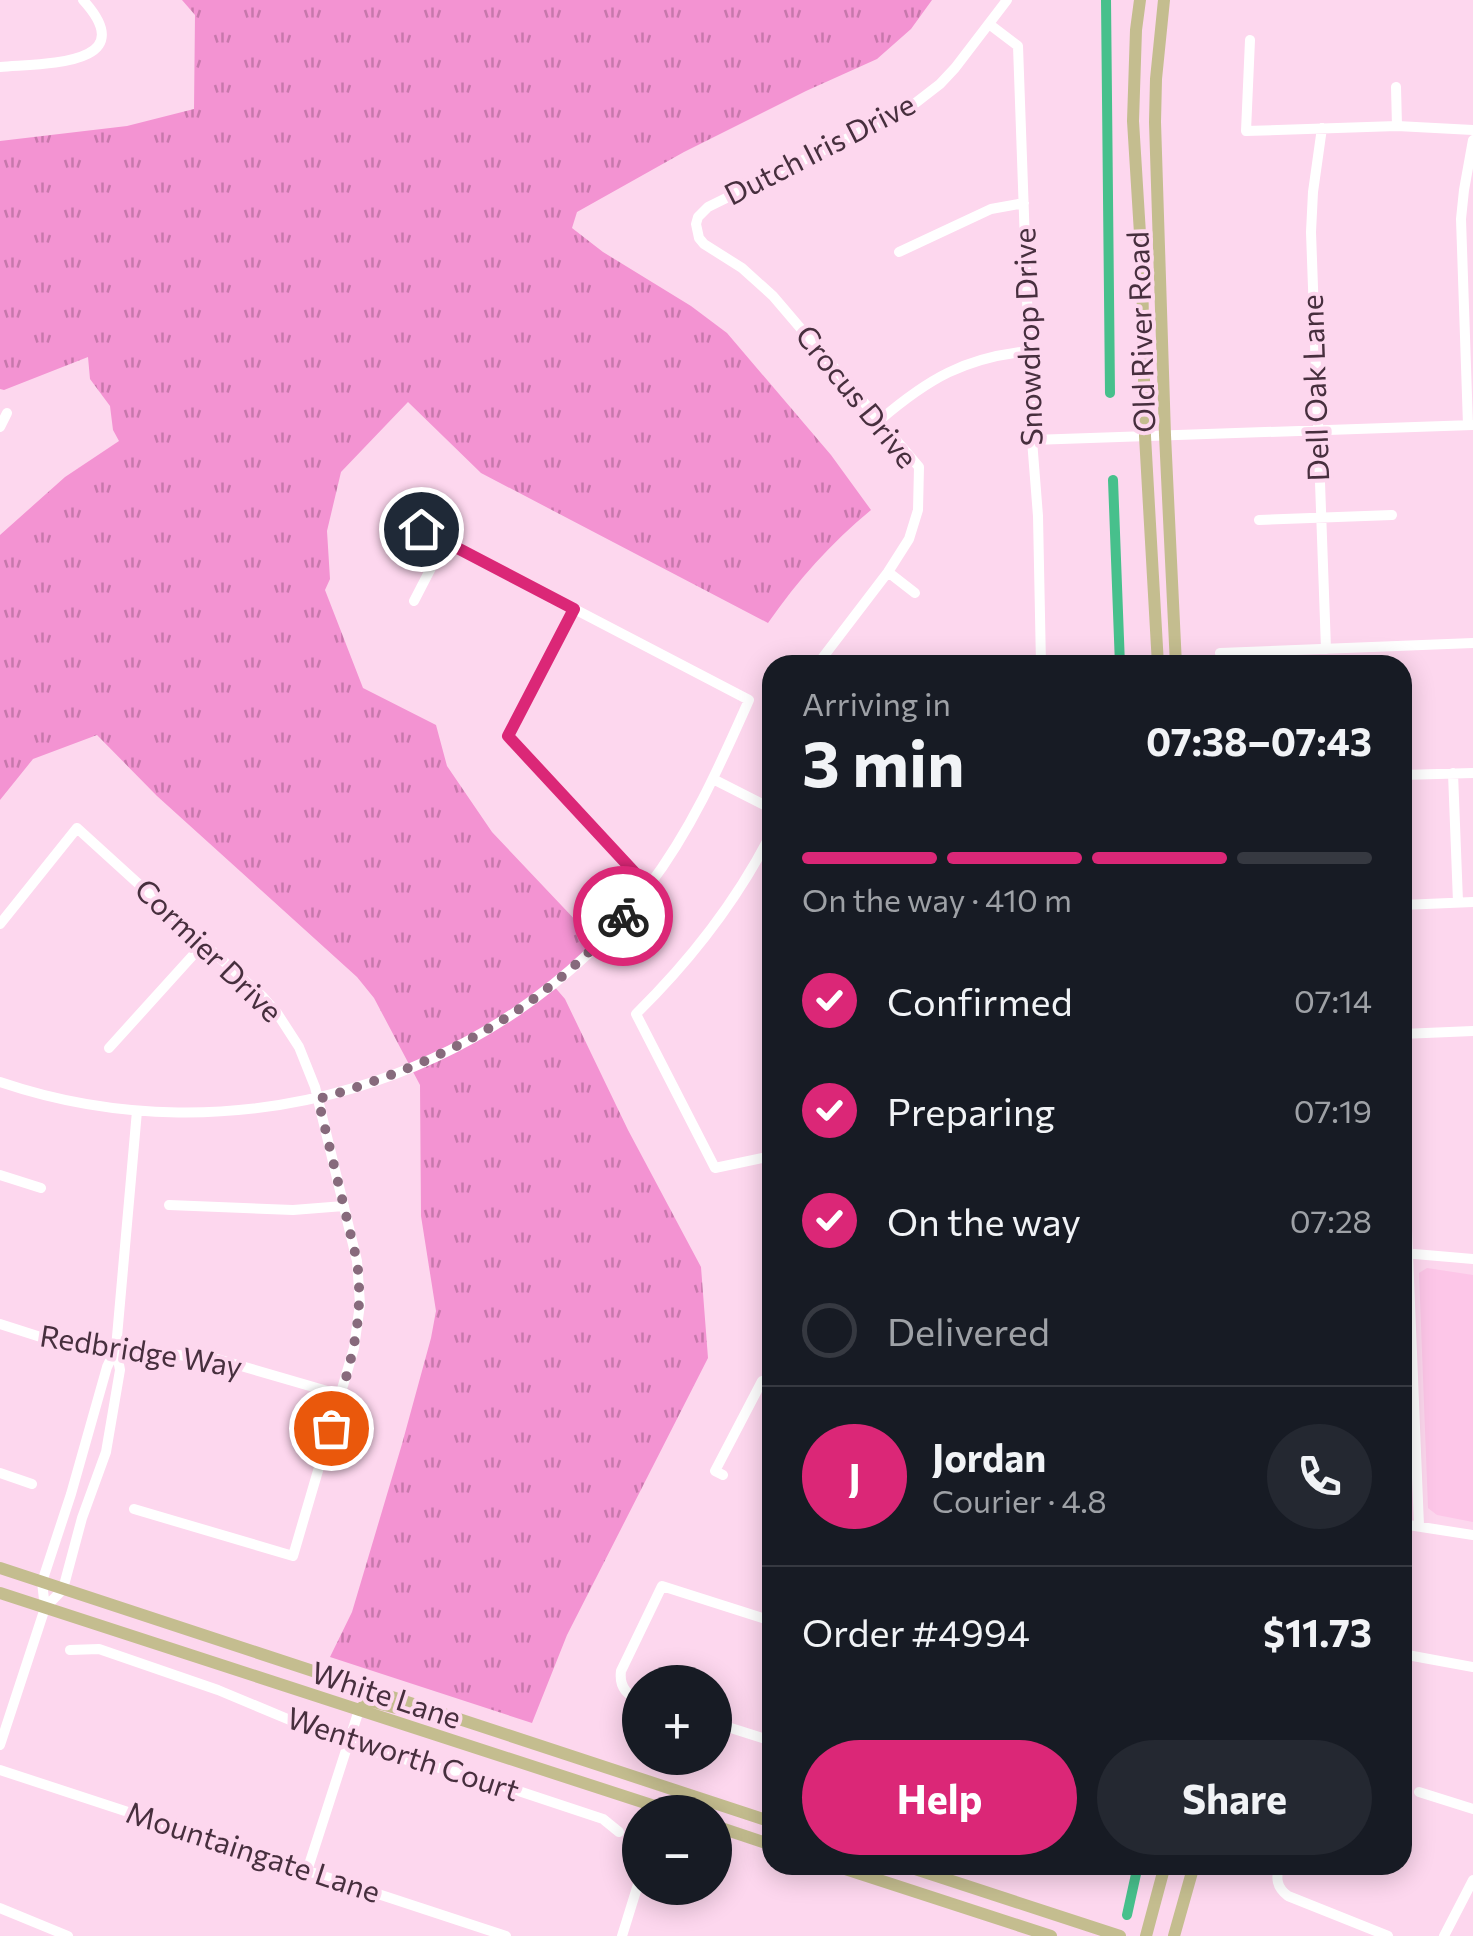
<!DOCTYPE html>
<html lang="en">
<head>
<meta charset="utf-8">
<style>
  body { margin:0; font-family:Commissioner,sans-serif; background:#242831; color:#f1f3f6; height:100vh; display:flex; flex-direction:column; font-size:38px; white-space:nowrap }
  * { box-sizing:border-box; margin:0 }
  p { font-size:32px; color:#9ea1a6 }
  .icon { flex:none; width:55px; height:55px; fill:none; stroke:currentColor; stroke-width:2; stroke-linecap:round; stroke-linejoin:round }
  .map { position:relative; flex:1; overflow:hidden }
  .drawer { position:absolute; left:762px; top:655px; width:650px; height:1220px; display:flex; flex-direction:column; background:#171b24; border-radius:30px; box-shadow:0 5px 25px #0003 }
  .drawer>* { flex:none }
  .tools { position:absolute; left:622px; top:1665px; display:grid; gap:20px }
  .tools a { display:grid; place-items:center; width:110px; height:110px; border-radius:50%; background:#171b24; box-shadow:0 5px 25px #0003; font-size:50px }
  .pin { position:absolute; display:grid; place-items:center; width:85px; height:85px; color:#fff; margin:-42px; border:5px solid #fff; border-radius:50%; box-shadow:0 2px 10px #0007 }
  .courier { position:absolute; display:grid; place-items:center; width:100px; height:100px; margin:-50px; border:8px solid #db2777; border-radius:50%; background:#fff; color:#222; box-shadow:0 2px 12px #0007 }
  .head em { font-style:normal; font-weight:700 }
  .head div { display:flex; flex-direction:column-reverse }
  .head { display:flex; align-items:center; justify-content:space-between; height:170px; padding:0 40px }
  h1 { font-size:65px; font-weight:700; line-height:75px }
  .bar { display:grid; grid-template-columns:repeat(4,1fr); gap:15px 10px; align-content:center; height:120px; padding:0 40px }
  .bar i { height:12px; border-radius:8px; background:#363941 }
  .bar .current { background:#db2777 }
  .bar p { grid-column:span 4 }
  .line { display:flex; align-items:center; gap:25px; padding:0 40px; border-top:2px solid #363941 }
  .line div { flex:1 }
  .round { display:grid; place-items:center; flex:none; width:105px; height:105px; border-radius:52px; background:#242831 }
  ol { padding:0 40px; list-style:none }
  li { display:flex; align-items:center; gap:30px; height:110px }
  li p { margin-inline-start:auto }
  li .icon { padding:10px; border-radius:50%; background:#db2777; color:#fff; stroke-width:4 }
  li:last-child { color:#9ea1a6 }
  li i { width:55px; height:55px; border:5px solid #363941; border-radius:50% }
  .cta { display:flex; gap:20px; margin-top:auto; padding:20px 40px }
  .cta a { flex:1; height:115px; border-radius:60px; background:#db2777; color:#fff; font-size:40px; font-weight:700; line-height:115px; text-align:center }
  .cta a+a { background:#242831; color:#f1f3f6 }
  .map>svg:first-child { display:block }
  .built { fill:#fdc6e8 }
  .grass { fill:url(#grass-tufts) }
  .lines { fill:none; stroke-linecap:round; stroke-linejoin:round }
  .canal { stroke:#47c08c; stroke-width:10 }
  .minor { stroke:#fff; stroke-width:10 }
  .major { stroke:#c4bd8f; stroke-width:12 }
  .done { stroke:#876a7c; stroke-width:10; stroke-dasharray:0 18 }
  .route { stroke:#db2777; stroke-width:12 }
  .labels { text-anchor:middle; stroke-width:8; stroke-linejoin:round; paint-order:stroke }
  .street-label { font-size:30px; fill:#472f3e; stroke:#fdd7ee }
</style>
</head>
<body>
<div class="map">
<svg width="1473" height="1936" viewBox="0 0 1473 1936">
  <defs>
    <pattern id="grass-tufts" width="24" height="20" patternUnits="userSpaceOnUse" patternTransform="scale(2.5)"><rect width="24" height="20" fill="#f393d2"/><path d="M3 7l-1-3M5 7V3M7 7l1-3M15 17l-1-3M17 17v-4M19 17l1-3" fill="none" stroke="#c778ac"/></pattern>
  </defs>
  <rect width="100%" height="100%" fill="#fdd7ee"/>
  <path class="built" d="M1427,1268L1473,1275V1522L1437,1515L1428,1508L1419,1273Z"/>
  <path class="grass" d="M182,0H932L911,29L877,59L806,91L684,152L577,212L572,228L603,252L691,306L727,333L831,455L871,510C831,543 798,580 768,623L481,473L408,402L341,472L327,531L330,579L325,590L363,688L436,725L447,766L492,832L598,944L553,985L565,999L628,1130L701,1267L708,1358L567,1635L532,1723L330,1657L352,1612L402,1444L431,1338L436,1311L421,1216L420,1085L374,998L357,977L157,796L97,735L33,759L0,800V535L65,477L119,441L113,430L110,406L90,379L88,357L4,390L0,389V141L127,126L194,109L195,15Z"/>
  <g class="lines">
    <path class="canal" d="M1106,0L1110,393
      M1113,480L1120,665
      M1127,1915L1138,1865"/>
    <path class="minor" d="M989,24L1018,46L1032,440L1038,516L1041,665
      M1250,40L1246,131L1397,126L1473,130
      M0,67C41,63 144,67 83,0
      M1396,87L1397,126
      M1322,128L1313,192L1311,232L1326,649
      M899,252L991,209L1024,203
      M880,420C928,379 965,357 1030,351
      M1468,425L1461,219L1464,190L1473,140
      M0,427L7,413
      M1032,440L1473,425
      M1259,520L1392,515
      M888,572L915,593
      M414,601L445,541
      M574,609L508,737L648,887
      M1220,653L1473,643
      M817,665L888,572L909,539L918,510L919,467L773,296L742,268L704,244L699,238L696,224L698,217L708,207L909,108L940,84L955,68L1007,0
      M1453,773L1458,902
      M1402,775L1473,773
      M713,779L772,809
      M772,832C737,901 691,960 636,1014L715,1168L772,1156
      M1402,905L1473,902
      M0,924L77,828L263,997L277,1013L299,1047L315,1087L357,1261L360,1304L354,1348L293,1556L134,1509
      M1402,1034L1473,1031
      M109,1048L204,943
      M0,1082C232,1161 499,1083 648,887C692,829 720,765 749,700L421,529
      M1402,1106L1419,1526
      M0,1175L41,1188
      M169,1205L293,1210L344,1206
      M1403,1253L1473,1259
      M0,1324L50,1340L72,1344L217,1359L341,1395
      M0,1473L32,1484
      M723,1475L715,1471L762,1381L772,1383
      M1402,1524L1473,1535
      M45,1608L42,1582L71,1494L107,1367L116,1348
      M70,1650L99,1649L218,1690L333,1738L379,1753L476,1777L603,1819L619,1832
      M1402,1654L1473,1667
      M640,1700C626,1695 619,1686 621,1671L662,1586L772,1621
      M715,1723L772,1741
      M0,1745L45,1608L63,1589L82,1518L106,1452L120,1370L116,1348L137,1111
      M0,1770L506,1936
      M1419,1792L1473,1809
      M1279,1865C1276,1878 1276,1887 1288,1896L1388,1936
      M307,1871L359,1710
      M0,1908L68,1936
      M622,1936L640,1878
      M1444,1936L1473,1880"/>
    <path class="major" d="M1140,0L1136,30L1133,121L1142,266L1145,436L1158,665
      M1164,0L1156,79L1155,122L1165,435L1176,665
      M0,1568L772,1822
      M0,1593L673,1812
      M359,1710L370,1701L396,1708
      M715,1826L772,1845
      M833,1865L1051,1936
      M903,1865L1120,1936
      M1146,1936L1165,1865
      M1174,1936L1194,1865"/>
  </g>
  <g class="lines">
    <path class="done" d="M331,1428C349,1368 365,1324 357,1261L318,1099C440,1064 539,1013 623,916"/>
    <path class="route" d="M421,529L574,609L508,736L648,887L623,916"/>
  </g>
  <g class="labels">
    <g class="street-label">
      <text transform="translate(820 150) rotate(-27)" y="10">Dutch Iris Drive</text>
      <text transform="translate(1142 332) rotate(-92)" y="10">Old River Road</text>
      <text transform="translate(1029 337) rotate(-92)" y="10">Snowdrop Drive</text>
      <text transform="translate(1316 388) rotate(-92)" y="10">Dell Oak Lane</text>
      <text transform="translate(856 397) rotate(51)" y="10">Crocus Drive</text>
      <text transform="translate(208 951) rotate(44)" y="10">Cormier Drive</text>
      <text transform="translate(141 1352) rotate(9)" y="10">Redbridge Way</text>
      <text transform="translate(386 1696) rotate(18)" y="10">White Lane</text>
      <text transform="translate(403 1755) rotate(18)" y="10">Wentworth Court</text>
      <text transform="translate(253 1853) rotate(18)" y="10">Mountaingate Lane</text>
    </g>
  </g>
</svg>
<div class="tools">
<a>+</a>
<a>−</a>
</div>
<div class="pin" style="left:331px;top:1428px;background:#ea580c"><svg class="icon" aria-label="bag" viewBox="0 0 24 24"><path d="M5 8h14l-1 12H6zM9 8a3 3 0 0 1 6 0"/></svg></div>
<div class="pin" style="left:421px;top:529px;background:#1f2937"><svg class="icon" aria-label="home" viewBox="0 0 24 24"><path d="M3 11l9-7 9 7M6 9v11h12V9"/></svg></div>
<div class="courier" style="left:623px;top:916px"><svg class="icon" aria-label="bike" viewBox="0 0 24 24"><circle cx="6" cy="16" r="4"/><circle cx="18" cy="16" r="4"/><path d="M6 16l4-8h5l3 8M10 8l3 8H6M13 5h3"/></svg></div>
<section class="drawer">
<div class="head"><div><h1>3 min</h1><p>Arriving in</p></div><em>07:38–07:43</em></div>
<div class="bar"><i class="current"></i><i class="current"></i><i class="current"></i><i></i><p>On the way · 410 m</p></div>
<ol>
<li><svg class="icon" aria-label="check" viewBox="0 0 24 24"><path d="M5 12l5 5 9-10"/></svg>Confirmed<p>07:14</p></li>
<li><svg class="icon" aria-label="check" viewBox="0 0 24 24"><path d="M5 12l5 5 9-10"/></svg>Preparing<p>07:19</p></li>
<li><svg class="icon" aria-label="check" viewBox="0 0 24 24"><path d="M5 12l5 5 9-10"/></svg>On the way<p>07:28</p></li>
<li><i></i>Delivered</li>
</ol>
<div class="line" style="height:180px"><b class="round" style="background:#db2777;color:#fff">J</b><div><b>Jordan</b><p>Courier · 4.8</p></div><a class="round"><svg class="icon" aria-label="phone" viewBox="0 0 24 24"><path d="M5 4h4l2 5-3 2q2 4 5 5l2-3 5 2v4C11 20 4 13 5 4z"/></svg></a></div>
<div class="line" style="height:130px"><div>Order #4994</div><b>$11.73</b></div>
<div class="cta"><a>Help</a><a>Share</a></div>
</section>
</div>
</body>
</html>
